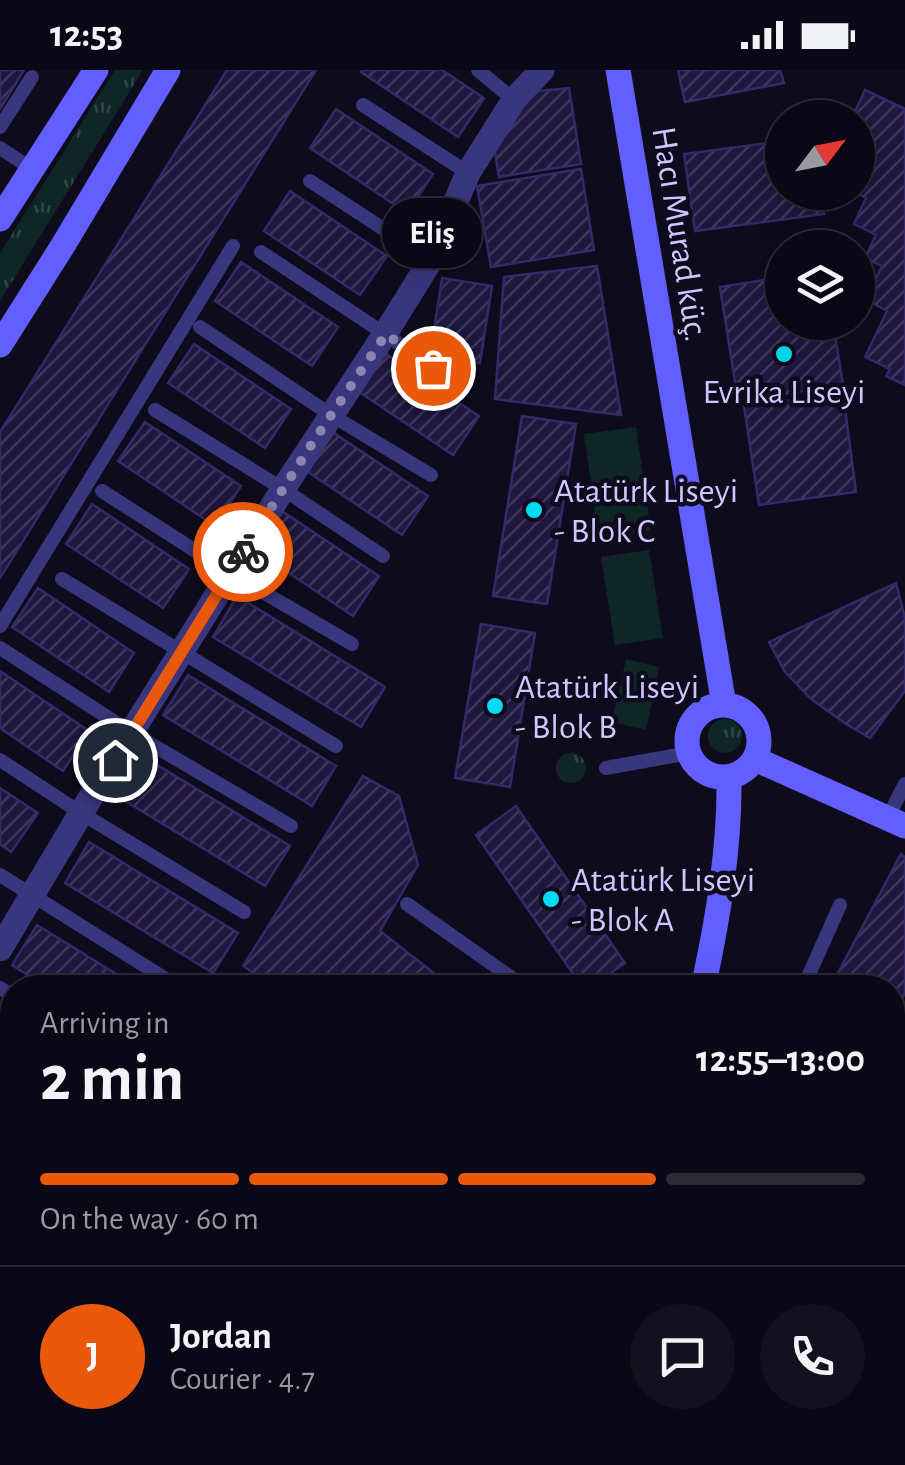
<!DOCTYPE html>
<html lang="en">
<head>
<meta charset="utf-8">
<style>
  body { margin:0; font-family:"Alegreya Sans",sans-serif; background:#13111f; color:#f1f3f6; height:100vh; display:flex; flex-direction:column; font-size:38px; white-space:nowrap }
  * { box-sizing:border-box; margin:0 }
  p { font-size:32px; color:#999aa1 }
  .icon { flex:none; width:55px; height:55px; fill:none; stroke:currentColor; stroke-width:2; stroke-linecap:round; stroke-linejoin:round }
  .map { position:relative; flex:1; overflow:hidden }
  .sheet { position:absolute; left:0px; top:905px; width:905px; height:490px; display:flex; flex-direction:column; background:#0a0816; border-radius:40px 40px 0 0; box-shadow:0 10px 40px #0002,0 0 0 2px #2a2935 }
  .sheet>* { flex:none }
  .needle { width:65px; rotate:58deg }
  .tools { position:absolute; left:765px; top:30px; display:grid; gap:20px }
  .tools a { display:grid; place-items:center; width:110px; height:110px; border-radius:50%; background:#0a0816; box-shadow:0 10px 40px #0002,0 0 0 2px #2a2935; font-size:50px }
  .pin { position:absolute; display:grid; place-items:center; width:85px; height:85px; color:#fff; margin:-42px; border:5px solid #fff; border-radius:50%; box-shadow:0 2px 10px #0007 }
  .courier { position:absolute; display:grid; place-items:center; width:100px; height:100px; margin:-50px; border:8px solid #ea580c; border-radius:50%; background:#fff; color:#222; box-shadow:0 2px 12px #0007 }
  .bubble { position:absolute; height:70px; border-radius:35px; background:#0a0816; box-shadow:0 10px 40px #0002,0 0 0 2px #2a2935; font-size:32px; font-weight:700; line-height:70px; text-align:center }
  .head em { font-style:normal; font-weight:700 }
  .head div { display:flex; flex-direction:column-reverse }
  .head { display:flex; align-items:center; justify-content:space-between; height:170px; padding:0 40px }
  h1 { font-size:65px; font-weight:700; line-height:75px }
  .bar { display:grid; grid-template-columns:repeat(4,1fr); gap:15px 10px; align-content:center; height:120px; padding:0 40px }
  .bar i { height:12px; border-radius:8px; background:#2a2935 }
  .bar .on { background:#ea580c }
  .bar p { grid-column:span 4 }
  .line { display:flex; align-items:center; gap:25px; padding:0 40px; border-top:2px solid #2a2935 }
  .line div { flex:1 }
  .round { display:grid; place-items:center; flex:none; width:105px; height:105px; border-radius:52px; background:#13111f }
  .status { display:flex; justify-content:space-between; align-items:center; height:70px; padding:0 50px; background:#0a0816; direction:ltr }
  .status svg { height:28px; fill:currentColor }
  .map>svg:first-child { display:block }
  .grass { fill:url(#grass-tufts) }
  .pitch { fill:#0e2726 }
  .building { fill:url(#building-hatch); stroke:#36296a; stroke-width:2.5 }
  .lines { fill:none; stroke-linecap:round; stroke-linejoin:round }
  .lane { stroke:#38367d; stroke-width:14 }
  .street { stroke:#38367d; stroke-width:25 }
  .secondary { stroke:#625eff; stroke-width:25 }
  .done { stroke:#8b85b0; stroke-width:10; stroke-dasharray:0 18 }
  .route { stroke:#ea580c; stroke-width:12 }
  .poi-dot { fill:#00daf2; stroke:#0e0b1d; stroke-width:4 }
  .labels { text-anchor:middle; stroke-width:9; stroke-linejoin:round; paint-order:stroke }
  .street-label { font-size:35px; fill:#cec7ff; stroke:#0e0b1d }
  .poi-label { font-size:35px; fill:#cec7ff; stroke:#0e0b1d; text-anchor:start }
</style>
</head>
<body>
<div class="status"><b>12:53</b><svg viewBox="0 0 49 12"><path d="M0 12V9h3v3zM5 12V6h3v6zM10 12V3h3v9zM15 12V0h3v12zM26 1h20v11H26zM47 4h2v5h-2z"/></svg></div>
<div class="map">
<svg width="905" height="1395" viewBox="0 0 905 1395">
  <defs>
    <pattern id="grass-tufts" width="24" height="20" patternUnits="userSpaceOnUse" patternTransform="scale(2.5)"><rect width="24" height="20" fill="#0e2726"/><path d="M3 7l-1-3M5 7V3M7 7l1-3M15 17l-1-3M17 17v-4M19 17l1-3" fill="none" stroke="#304547"/></pattern>
    <pattern id="building-hatch" width="6" height="6" patternUnits="userSpaceOnUse" patternTransform="scale(2.5)"><rect width="6" height="6" fill="#1f173e"/><path d="M-1 1l2-2M0 6l6-6M5 7l2-2" fill="none" stroke="#3e375b"/></pattern>
  </defs>
  <rect width="100%" height="100%" fill="#0e0b1d"/>
  <path class="grass" d="M115,0H143L0,231V183Z
    M708 666a17 17 0 1 1 34 0a17 17 0 1 1-34 0Z
    M556 698a15 15 0 1 1 30 0a15 15 0 1 1-30 0Z"/>
  <path class="pitch" d="M636,357L651,461L599,468L584,364Z
    M649,480L663,568L615,575L601,487Z
    M626,589L659,597L646,660L612,652Z"/>
  <path class="building" d="M0,0H24L0,39Z
    M227,0H316L0,508V362Z
    M363,0H442L484,28L458,67L361,2Z
    M678,0H780L784,13L685,32Z
    M569,18L581,94L499,107L493,70L527,22Z
    M865,20L905,39V315L886,306L890,299L865,287L887,241L865,229L882,196L865,188L876,165L854,154L866,128L855,122H858V48H852Z
    M336,39L433,104L407,143L310,78Z
    M782,71V122H821L824,144L695,161L684,84Z
    M581,99L594,180L491,197L477,116Z
    M290,121L387,186L360,225L264,161Z
    M241,192L338,257L312,296L215,231Z
    M597,196L621,345L495,329L504,207Z
    M782,207V252H833L843,315L738,331L720,217Z
    M442,208L492,216L480,293L430,286Z
    M194,274L291,339L265,378L168,313Z
    M382,281L479,346L453,385L356,320Z
    M843,323L856,422L759,435L744,336Z
    M522,346L576,354L547,534L493,526Z
    M145,352L241,416L215,456L118,391Z
    M331,361L428,426L402,465L305,400Z
    M92,434L189,499L163,538L66,474Z
    M282,441L379,506L353,546L256,481Z
    M896,513L905,548V621L870,668L846,654L811,629L785,602L769,572Z
    M38,518L134,583L109,622L12,557Z
    M237,526L385,617L361,657L213,567Z
    M481,554L535,563L510,717L455,708Z
    M0,601L89,661L63,701L0,658Z
    M188,605L336,696L312,736L163,645Z
    M141,685L290,776L265,816L117,726Z
    M363,706L399,726L418,795L380,861L453,918H276L243,896Z
    M0,718L38,743L11,782L0,774Z
    M516,736L625,893L590,918H583L476,765Z
    M89,772L238,863L213,903L65,813Z
    M901,784L905,787V923L892,946V918H830Z
    M37,855L139,918H48L12,895Z
    M0,948L12,956V1011L0,1003Z
    M0,1063L12,1071V1126L0,1119Z
    M0,1180L12,1188V1243L0,1235Z
    M12,1315V1371L0,1363V1336Z
    M87,1382H137L129,1395H87L82,1392Z
    M201,1382H262L255,1395H195Z
    M356,1382H409L403,1395H382Z
    M512,1382H580L602,1395H505Z
    M580,1382H665L658,1395H602Z"/>
  <g class="lines">
    <path class="lane" d="M478,0L514,30
      M363,35L468,103
      M0,57L32,7
      M0,78L32,99
      M310,111L431,190
      M261,182L385,264L457,315
      M200,257L331,345L431,405
      M155,340L283,419L383,486
      M102,421L230,503L352,574
      M62,509L336,676
      M0,556L233,176
      M0,578L132,663L291,756
      M0,690L81,743L244,842
      M606,698L689,683
      M888,747L905,714
      M0,805L180,918
      M407,834L526,918
      M0,918L12,925
      M803,918L840,835
      M0,1030L12,1038
      M0,1150L12,1158
      M0,1260L3,1263
      M0,1306L12,1286
      M62,1395L69,1382
      M173,1395L180,1382"/>
    <path class="street" d="M0,879L81,743L283,419L385,264L431,190L468,103L514,30L542,0"/>
    <path class="secondary" d="M618,0L724,635
      M0,149L96,0
      M0,275L62,177L168,0
      M687 671a36 36 0 1 1 72 0a36 36 0 1 1-72 0Z
      M755,689L905,756
      M703,918C718,848 730,778 729,707
      M892,1120L905,1096
      M892,1233L905,1210
      M483,1395L489,1382
      M747,1395L754,1382
      M806,1395L813,1382"/>
  </g>
  <g class="lines">
    <path class="done" d="M243,482L315,369L386,264L433,298"/>
    <path class="route" d="M115,690L243,482"/>
  </g>
  <g class="poi-dot">
    <circle cx="784" cy="284" r="10"/>
    <circle cx="534" cy="440" r="10"/>
    <circle cx="495" cy="636" r="10"/>
    <circle cx="551" cy="829" r="10"/>
  </g>
  <g class="labels">
    <g class="street-label">
      <text transform="translate(681 164) rotate(81)" y="12">Hacı Murad küç.</text>
    </g>
    <g class="poi-label">
      <text x="784" y="333" text-anchor="middle">Evrika Liseyi</text>
      <text x="554" y="432">Atatürk Liseyi<tspan x="554" dy="40">- Blok C</tspan></text>
      <text x="515" y="628">Atatürk Liseyi<tspan x="515" dy="40">- Blok B</tspan></text>
      <text x="571" y="821">Atatürk Liseyi<tspan x="571" dy="40">- Blok A</tspan></text>
    </g>
  </g>
</svg>
<div class="tools">
<a><svg class="needle" viewBox="-14 -14 28 28"><path d="M0-13l5 13h-10z" fill="#e53935"/><path d="M0 13l5-13h-10z" fill="#999aa1"/></svg></a>
<a><svg class="icon" aria-label="layers" viewBox="0 0 24 24"><path d="M12 4l9 5-9 5-9-5zM3 14l9 5 9-5"/></svg></a>
</div>
<div class="pin" style="left:433px;top:298px;background:#ea580c"><svg class="icon" aria-label="bag" viewBox="0 0 24 24"><path d="M5 8h14l-1 12H6zM9 8a3 3 0 0 1 6 0"/></svg></div>
<div class="pin" style="left:115px;top:690px;background:#1f2937"><svg class="icon" aria-label="home" viewBox="0 0 24 24"><path d="M3 11l9-7 9 7M6 9v11h12V9"/></svg></div>
<div class="courier" style="left:243px;top:482px"><svg class="icon" aria-label="bike" viewBox="0 0 24 24"><circle cx="6" cy="16" r="4"/><circle cx="18" cy="16" r="4"/><path d="M6 16l4-8h5l3 8M10 8l3 8H6M13 5h3"/></svg></div>
<div class="bubble" style="left:382px;top:128px;width:100px">Eliş</div>
<section class="sheet">
<div class="head"><div><h1>2 min</h1><p>Arriving in</p></div><em>12:55–13:00</em></div>
<div class="bar"><i class="on"></i><i class="on"></i><i class="on"></i><i></i><p>On the way · 60 m</p></div>
<div class="line" style="height:180px"><b class="round" style="background:#ea580c;color:#fff">J</b><div><b>Jordan</b><p>Courier · 4.7</p></div><a class="round"><svg class="icon" aria-label="chat" viewBox="0 0 24 24"><path d="M4 5h16v11H9l-5 4z"/></svg></a><a class="round"><svg class="icon" aria-label="phone" viewBox="0 0 24 24"><path d="M5 4h4l2 5-3 2q2 4 5 5l2-3 5 2v4C11 20 4 13 5 4z"/></svg></a></div>
</section>
</div>
</body>
</html>
